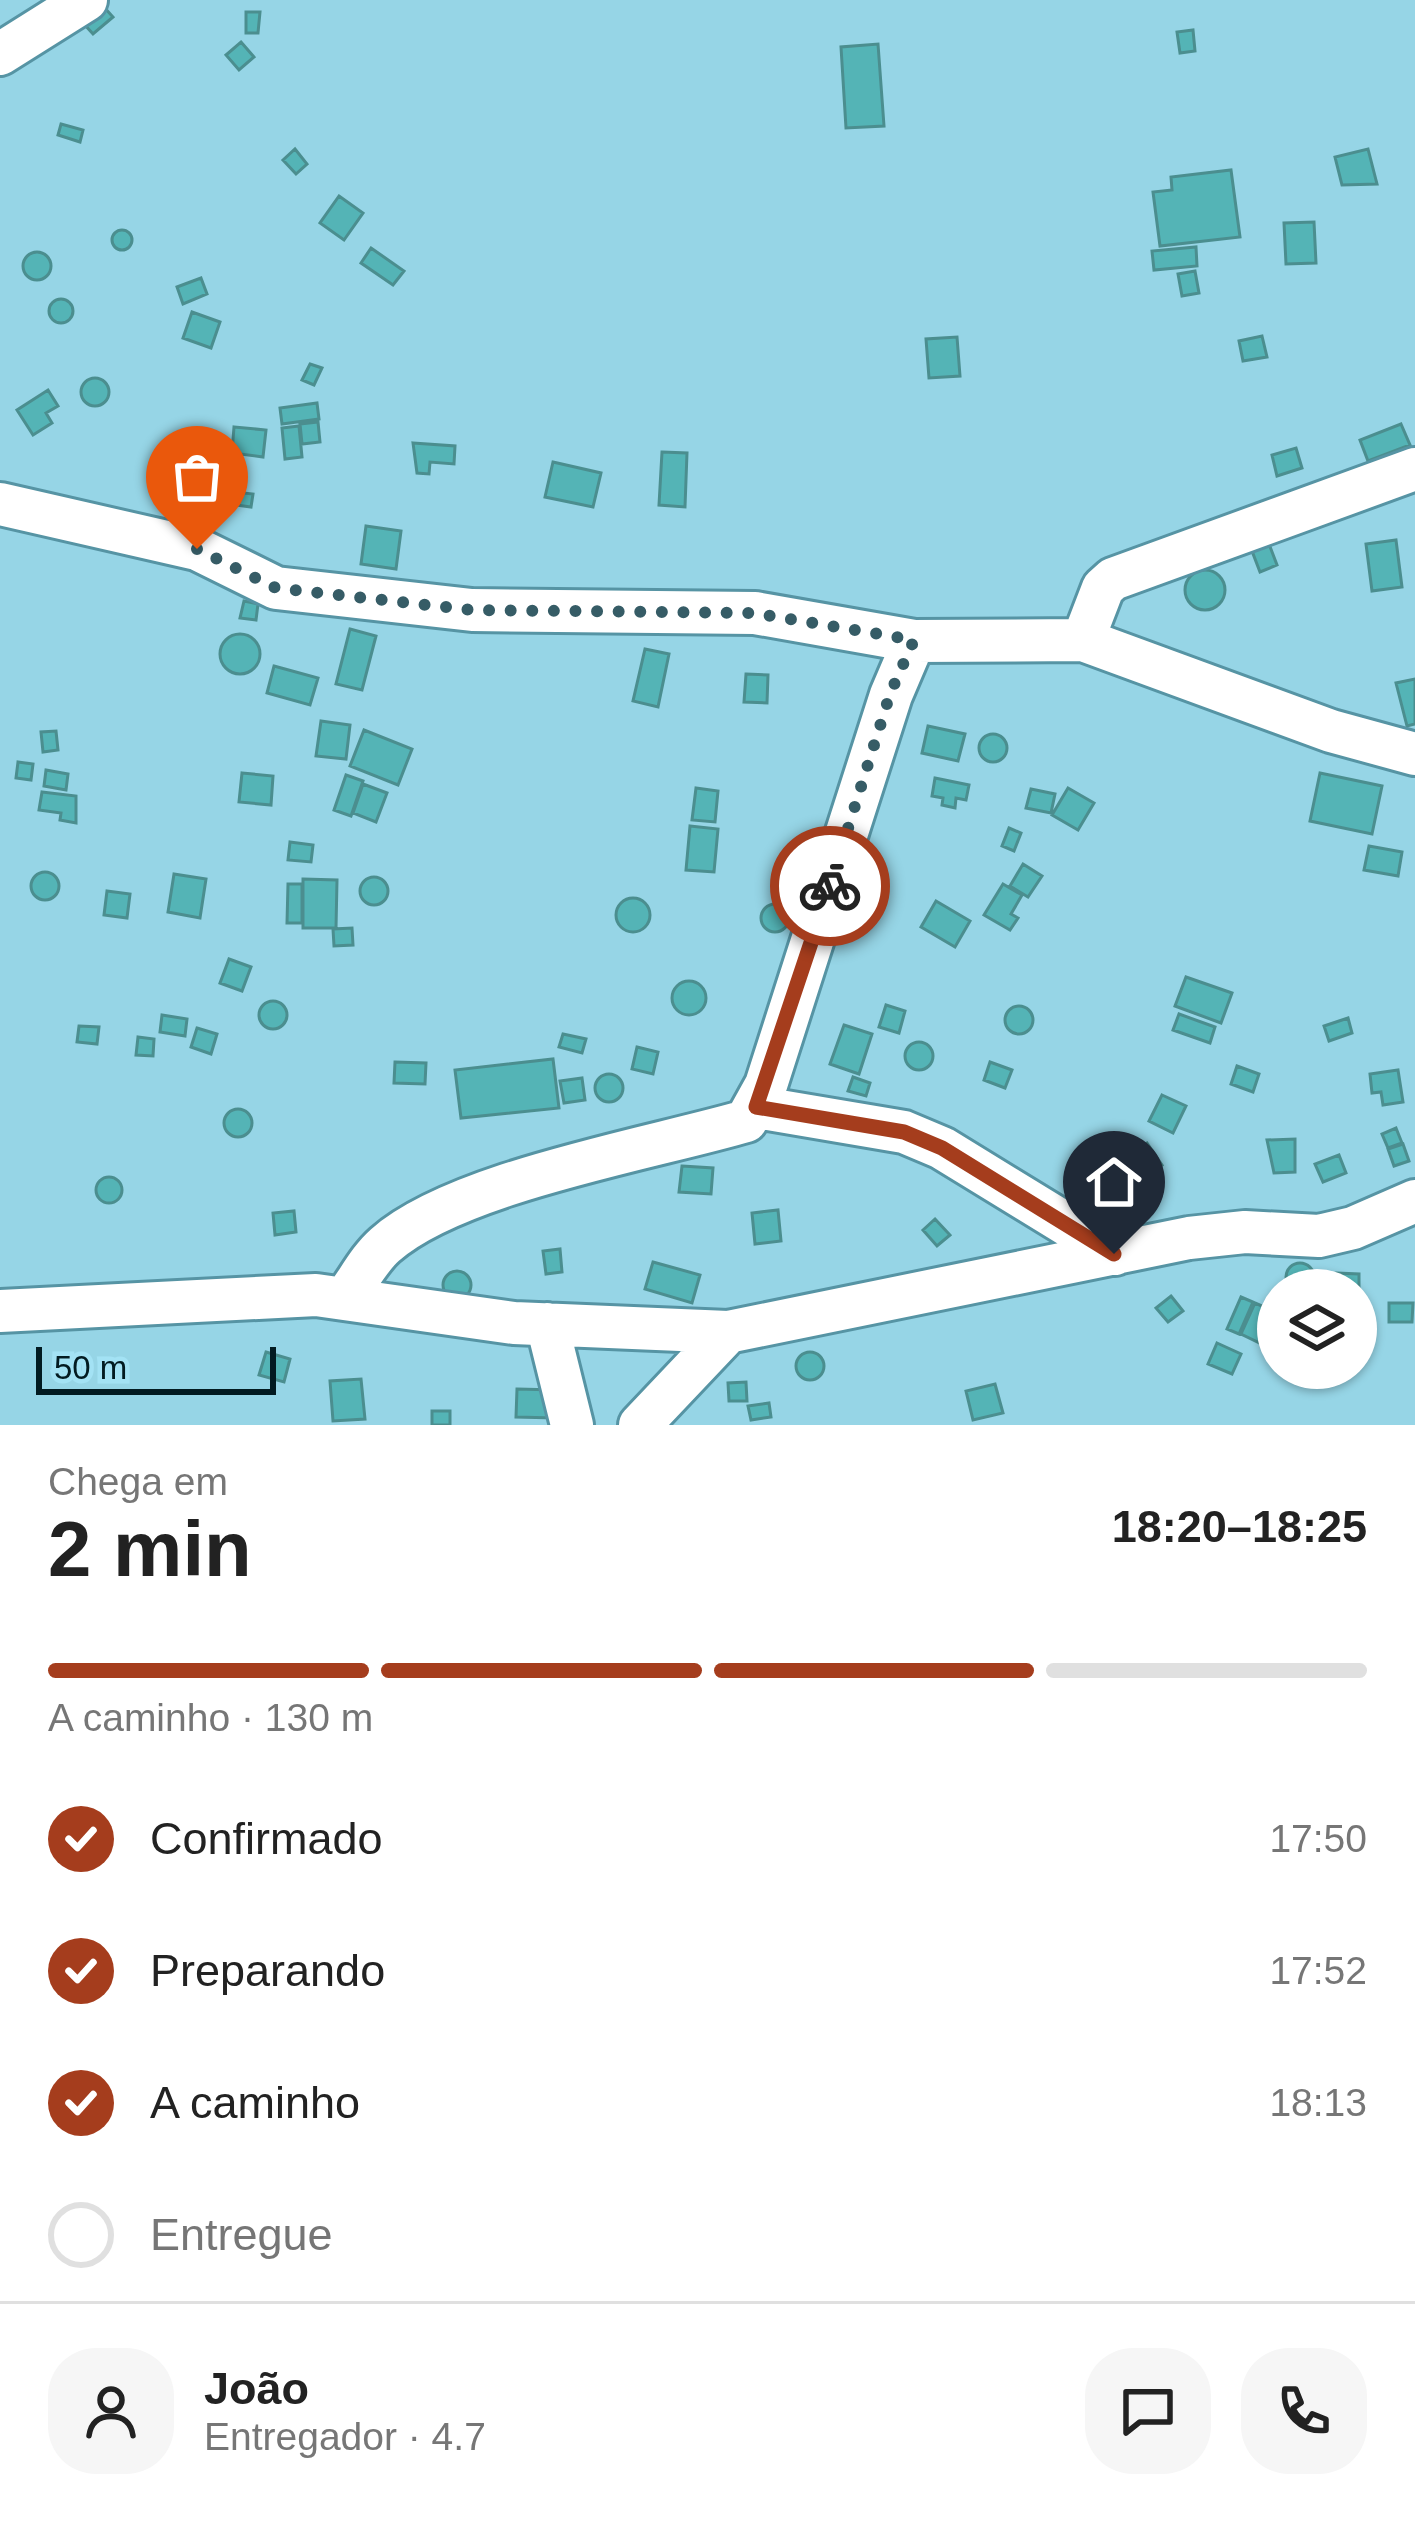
<!DOCTYPE html>
<html lang="pt">
<head>
<meta charset="utf-8">
<style>
  body { margin:0; font-family:Helvetica,sans-serif; background:#f6f6f6; color:#222; height:100vh; display:flex; flex-direction:column; font-size:45px; white-space:nowrap }
  * { box-sizing:border-box; margin:0 }
  p { font-size:39px; color:#767676 }
  .icon { flex:none; width:66px; height:66px; fill:none; stroke:currentColor; stroke-width:2; stroke-linecap:round; stroke-linejoin:round }
  .map { position:relative; height:1425px; overflow:hidden }
  .drawer { display:flex; flex-direction:column; background:#fff; flex:1 }
  .drawer>* { flex:none }
  .buttons { position:absolute; left:1257px; top:1269px; display:grid; gap:24px }
  .buttons a { display:grid; place-items:center; width:120px; height:120px; border-radius:50%; background:#fff; box-shadow:0 3px 9px #0004; font-size:60px }
  .scale { position:absolute; left:36px; bottom:30px; width:240px; box-sizing:border-box; padding-left:12px; border:6px solid #021b21; border-top:0; font-size:33px; line-height:42px; white-space:nowrap; color:#021b21; -webkit-text-stroke:9px #a3e2f4; paint-order:stroke }
  .pin { position:absolute; display:grid; place-items:center; width:102px; height:102px; color:#fff; margin:-123px -51px; border-radius:50% 50% 50% 0; rotate:-45deg; box-shadow:0 0 12px #0007 }
  .pin .icon { rotate:45deg }
  .courier { position:absolute; display:grid; place-items:center; width:120px; height:120px; margin:-60px; border:9px solid #a53d1d; border-radius:50%; background:#fff; color:#222; box-shadow:0 3px 15px #0007 }
  .summary em { font-style:normal; font-weight:800 }
  .summary div { display:flex; flex-direction:column-reverse }
  .summary { display:flex; align-items:center; justify-content:space-between; height:204px; padding:0 48px }
  h1 { font-size:78px; font-weight:800; line-height:90px }
  .bar { display:grid; grid-template-columns:repeat(4,1fr); gap:18px 12px; align-content:center; height:144px; padding:0 48px }
  .bar i { height:15px; border-radius:9px; background:#e0e0e0 }
  .bar .active { background:#a53d1d }
  .bar p { grid-column:span 4 }
  .line { display:flex; align-items:center; gap:30px; padding:0 48px; border-top:3px solid #e0e0e0 }
  .line div { flex:1 }
  .round { display:grid; place-items:center; flex:none; width:126px; height:126px; border-radius:48px; background:#f6f6f6 }
  ol { padding:0 48px; list-style:none }
  li { display:flex; align-items:center; gap:36px; height:132px }
  li p { margin-inline-start:auto }
  li .icon { padding:12px; border-radius:50%; background:#a53d1d; color:#fff; stroke-width:4 }
  li:last-child { color:#767676 }
  li i { width:66px; height:66px; border:6px solid #e0e0e0; border-radius:50% }
  .map>svg:first-child { display:block }
  .building { fill:#54b4b6; stroke:#4b8e8f; stroke-width:3 }
  .lines { fill:none; stroke-linecap:round; stroke-linejoin:round }
  .minor-casing { stroke:#5694a4; stroke-width:48 }
  .minor { stroke:#fff; stroke-width:42 }
  .done { stroke:#365c66; stroke-width:12; stroke-dasharray:0 21.6 }
  .route { stroke:#a53d1d; stroke-width:15 }
</style>
</head>
<body>
<div class="map">
<svg width="1415" height="1425" viewBox="0 0 1415 1425">
  <rect width="100%" height="100%" fill="#96d5e6"/>
  <path class="building" d="M103,6L113,17L93,34L84,24Z
    M246,12H260L258,33H246Z
    M1193,30L1195,51L1180,53L1177,32Z
    M241,42L254,57L239,70L226,55Z
    M878,44L884,126L846,128L841,47Z
    M61,124L83,130L80,142L58,135Z
    M295,149L307,164L296,174L283,160Z
    M1368,149L1377,184L1342,185L1335,157Z
    M1231,170L1240,237L1160,246L1153,192L1172,190L1171,177Z
    M339,196L363,213L344,240L320,223Z
    M1314,222L1316,263L1286,264L1284,223Z
    M112 240a10 10 0 1 1 20 0a10 10 0 1 1-20 0Z
    M1196,247L1197,266L1154,270L1152,251Z
    M371,248L404,271L393,285L361,263Z
    M23 266a14 14 0 1 1 28 0a14 14 0 1 1-28 0Z
    M1195,271L1199,293L1182,296L1178,274Z
    M201,278L207,294L183,304L177,287Z
    M49 311a12 12 0 1 1 24 0a12 12 0 1 1-24 0Z
    M192,312L220,322L211,348L183,338Z
    M1262,336L1267,357L1243,361L1239,341Z
    M957,337L960,376L929,378L926,339Z
    M310,364L322,368L314,385L302,380Z
    M81 392a14 14 0 1 1 28 0a14 14 0 1 1-28 0Z
    M48,390L58,406L46,413L52,423L33,435L17,410Z
    M317,403L319,419L282,424L280,408Z
    M318,422L320,442L302,444L300,424Z
    M1401,424L1410,445L1368,461L1360,440Z
    M299,426L302,457L285,459L282,428Z
    M234,427L266,430L263,457L232,453Z
    M413,443L455,446L454,464L430,462L429,474L417,473Z
    M1296,448L1302,468L1277,476L1272,455Z
    M662,452L687,453L685,507L659,505Z
    M553,462L601,473L593,507L545,497Z
    M216,490L253,494L251,507L214,502Z
    M366,526L401,531L396,569L361,564Z
    M1396,540L1402,587L1372,591L1366,544Z
    M1269,544L1277,565L1260,572L1252,551Z
    M1185 590a20 20 0 1 1 40 0a20 20 0 1 1-40 0Z
    M244,601L258,604L256,620L240,618Z
    M350,629L376,636L362,690L336,684Z
    M220 654a20 20 0 1 1 40 0a20 20 0 1 1-40 0Z
    M645,649L669,654L658,707L633,701Z
    M274,666L318,678L310,705L267,693Z
    M746,674L768,675L767,703L744,702Z
    M1415,679V724L1407,726L1396,683Z
    M321,721L350,725L346,759L316,756Z
    M928,726L965,734L958,761L922,753Z
    M364,730L412,749L398,785L350,766Z
    M56,731L58,750L43,752L41,732Z
    M979 748a14 14 0 1 1 28 0a14 14 0 1 1-28 0Z
    M18,762L33,764L31,780L16,778Z
    M46,770L68,774L66,790L44,786Z
    M242,773L273,776L271,805L239,802Z
    M1320,773L1382,786L1372,834L1310,821Z
    M346,775L363,781L351,816L334,810Z
    M935,778L969,785L966,800L956,798L955,808L942,805L943,798L932,796Z
    M363,784L387,793L376,822L353,813Z
    M696,788L718,791L715,822L692,820Z
    M1068,788L1094,803L1078,830L1052,815Z
    M1031,789L1055,794L1051,813L1026,808Z
    M42,792L76,796V823L60,820L61,813L39,810Z
    M690,826L718,829L714,872L686,870Z
    M1009,828L1021,833L1014,851L1002,846Z
    M290,842L313,845L311,862L288,860Z
    M1369,846L1402,852L1398,876L1364,870Z
    M1023,864L1042,876L1028,897L1010,886Z
    M31 886a14 14 0 1 1 28 0a14 14 0 1 1-28 0Z
    M174,874L206,879L200,918L168,912Z
    M360 891a14 14 0 1 1 28 0a14 14 0 1 1-28 0Z
    M303,879L337,880L336,928H303Z
    M288,884H302V923H287Z
    M1003,884L1022,895L1011,914L1018,918L1010,930L984,915Z
    M107,891L130,894L127,918L104,915Z
    M616 915a17 17 0 1 1 34 0a17 17 0 1 1-34 0Z
    M936,901L970,921L955,947L921,927Z
    M761 918a14 14 0 1 1 28 0a14 14 0 1 1-28 0Z
    M352,928L353,945L334,946L333,929Z
    M229,959L251,967L242,991L220,983Z
    M1186,977L1232,993L1221,1023L1175,1006Z
    M672 998a17 17 0 1 1 34 0a17 17 0 1 1-34 0Z
    M259 1015a14 14 0 1 1 28 0a14 14 0 1 1-28 0Z
    M886,1005L905,1011L899,1033L879,1027Z
    M1005 1020a14 14 0 1 1 28 0a14 14 0 1 1-28 0Z
    M1179,1014L1215,1027L1210,1043L1173,1030Z
    M162,1015L187,1019L185,1036L160,1032Z
    M1348,1018L1352,1033L1329,1041L1324,1026Z
    M844,1025L872,1034L859,1074L830,1064Z
    M79,1026L99,1027L97,1044L77,1042Z
    M197,1028L217,1034L211,1054L191,1047Z
    M563,1034L586,1039L582,1053L559,1047Z
    M138,1037L154,1039L153,1056L136,1055Z
    M905 1056a14 14 0 1 1 28 0a14 14 0 1 1-28 0Z
    M637,1047L658,1052L653,1074L632,1069Z
    M553,1059L559,1108L461,1118L455,1070Z
    M395,1062L426,1063L425,1084L394,1083Z
    M990,1062L1012,1070L1005,1088L984,1080Z
    M1237,1066L1259,1074L1253,1092L1231,1084Z
    M1398,1070L1403,1102L1383,1105L1381,1092L1372,1093L1370,1074Z
    M595 1088a14 14 0 1 1 28 0a14 14 0 1 1-28 0Z
    M853,1077L870,1083L866,1096L848,1091Z
    M582,1078L585,1100L564,1103L560,1081Z
    M1162,1095L1186,1106L1173,1133L1149,1121Z
    M224 1123a14 14 0 1 1 28 0a14 14 0 1 1-28 0Z
    M1396,1128L1402,1143L1388,1148L1382,1134Z
    M1295,1139V1172L1274,1173L1267,1140Z
    M1147,1143L1162,1165L1146,1176L1131,1153Z
    M1403,1144L1409,1161L1394,1166L1388,1149Z
    M1339,1155L1346,1173L1323,1182L1315,1164Z
    M682,1166L713,1168L711,1194L679,1192Z
    M96 1190a13 13 0 1 1 26 0a13 13 0 1 1-26 0Z
    M778,1210L781,1241L755,1244L752,1213Z
    M294,1211L296,1232L275,1235L273,1213Z
    M935,1219L950,1235L937,1246L923,1230Z
    M560,1249L562,1272L546,1274L543,1251Z
    M653,1262L700,1275L692,1303L645,1289Z
    M1286 1277a14 14 0 1 1 28 0a14 14 0 1 1-28 0Z
    M443 1285a14 14 0 1 1 28 0a14 14 0 1 1-28 0Z
    M1336,1273L1359,1274V1292L1336,1290Z
    M1171,1296L1183,1311L1168,1322L1156,1308Z
    M1241,1297L1253,1302L1239,1334L1227,1329Z
    M1255,1303L1278,1313L1270,1348L1241,1334Z
    M1389,1303H1413L1412,1322H1389Z
    M1217,1343L1241,1354L1232,1374L1208,1364Z
    M796 1366a14 14 0 1 1 28 0a14 14 0 1 1-28 0Z
    M266,1352L290,1359L284,1382L259,1375Z
    M361,1379L365,1419L333,1421L330,1381Z
    M746,1382L747,1401H729L728,1383Z
    M995,1384L1003,1413L973,1420L966,1391Z
    M517,1389L555,1390V1418L516,1417Z
    M769,1403L771,1417L751,1420L748,1406Z
    M432,1411H450V1425H432Z"/>
  <g class="lines">
    <defs>
      <path id="minor" d="M0,54L86,0
        M0,504L197,549L276,588L472,610L755,613L914,641L1083,640L1331,731L1415,754
        M1083,640L1103,588L1113,579L1415,469
        M756,1107L904,1132L942,1148L1115,1254
        M345,1298C358,1281 369,1259 385,1245C456,1182 650,1149 746,1121L766,1085L891,695L914,641
        M0,1311L316,1295L514,1323L728,1332L1189,1238L1245,1232L1319,1236L1353,1228L1415,1201
        M547,1324L572,1425
        M640,1425L728,1332"/>
    </defs>
    <use href="#minor" class="minor-casing"/>
    <use href="#minor" class="minor"/>
  </g>
  <g class="lines">
    <path class="done" d="M197,549L276,588L472,610L754,613L914,640L890,694L830,886"/>
    <path class="route" d="M830,886L756,1107L904,1132L942,1148L1114,1254"/>
  </g>
</svg>
<div class="buttons">
<a><svg class="icon" aria-label="layers" viewBox="0 0 24 24"><path d="M12 4l9 5-9 5-9-5zM3 14l9 5 9-5"/></svg></a>
</div>
<div class="scale">50 m</div>
<div class="pin" style="left:197px;top:549px;background:#ea580c"><svg class="icon" aria-label="bag" viewBox="0 0 24 24"><path d="M5 8h14l-1 12H6zM9 8a3 3 0 0 1 6 0"/></svg></div>
<div class="pin" style="left:1114px;top:1254px;background:#1f2937"><svg class="icon" aria-label="home" viewBox="0 0 24 24"><path d="M3 11l9-7 9 7M6 9v11h12V9"/></svg></div>
<div class="courier" style="left:830px;top:886px"><svg class="icon" aria-label="bike" viewBox="0 0 24 24"><circle cx="6" cy="16" r="4"/><circle cx="18" cy="16" r="4"/><path d="M6 16l4-8h5l3 8M10 8l3 8H6M13 5h3"/></svg></div>
</div>
<section class="drawer">
<div class="summary"><div><h1>2 min</h1><p>Chega em</p></div><em>18:20–18:25</em></div>
<div class="bar"><i class="active"></i><i class="active"></i><i class="active"></i><i></i><p>A caminho · 130 m</p></div>
<ol>
<li><svg class="icon" aria-label="check" viewBox="0 0 24 24"><path d="M5 12l5 5 9-10"/></svg>Confirmado<p>17:50</p></li>
<li><svg class="icon" aria-label="check" viewBox="0 0 24 24"><path d="M5 12l5 5 9-10"/></svg>Preparando<p>17:52</p></li>
<li><svg class="icon" aria-label="check" viewBox="0 0 24 24"><path d="M5 12l5 5 9-10"/></svg>A caminho<p>18:13</p></li>
<li><i></i>Entregue</li>
</ol>
<div class="line" style="height:216px"><a class="round"><svg class="icon" aria-label="person" viewBox="0 0 24 24"><circle cx="12" cy="8" r="4"/><path d="M4 21q1-7 8-7t8 7"/></svg></a><div><b>João</b><p>Entregador · 4.7</p></div><a class="round"><svg class="icon" aria-label="chat" viewBox="0 0 24 24"><path d="M4 5h16v11H9l-5 4z"/></svg></a><a class="round"><svg class="icon" aria-label="phone" viewBox="0 0 24 24"><path d="M5 4h4l2 5-3 2q2 4 5 5l2-3 5 2v4C11 20 4 13 5 4z"/></svg></a></div>
</section>
</body>
</html>
